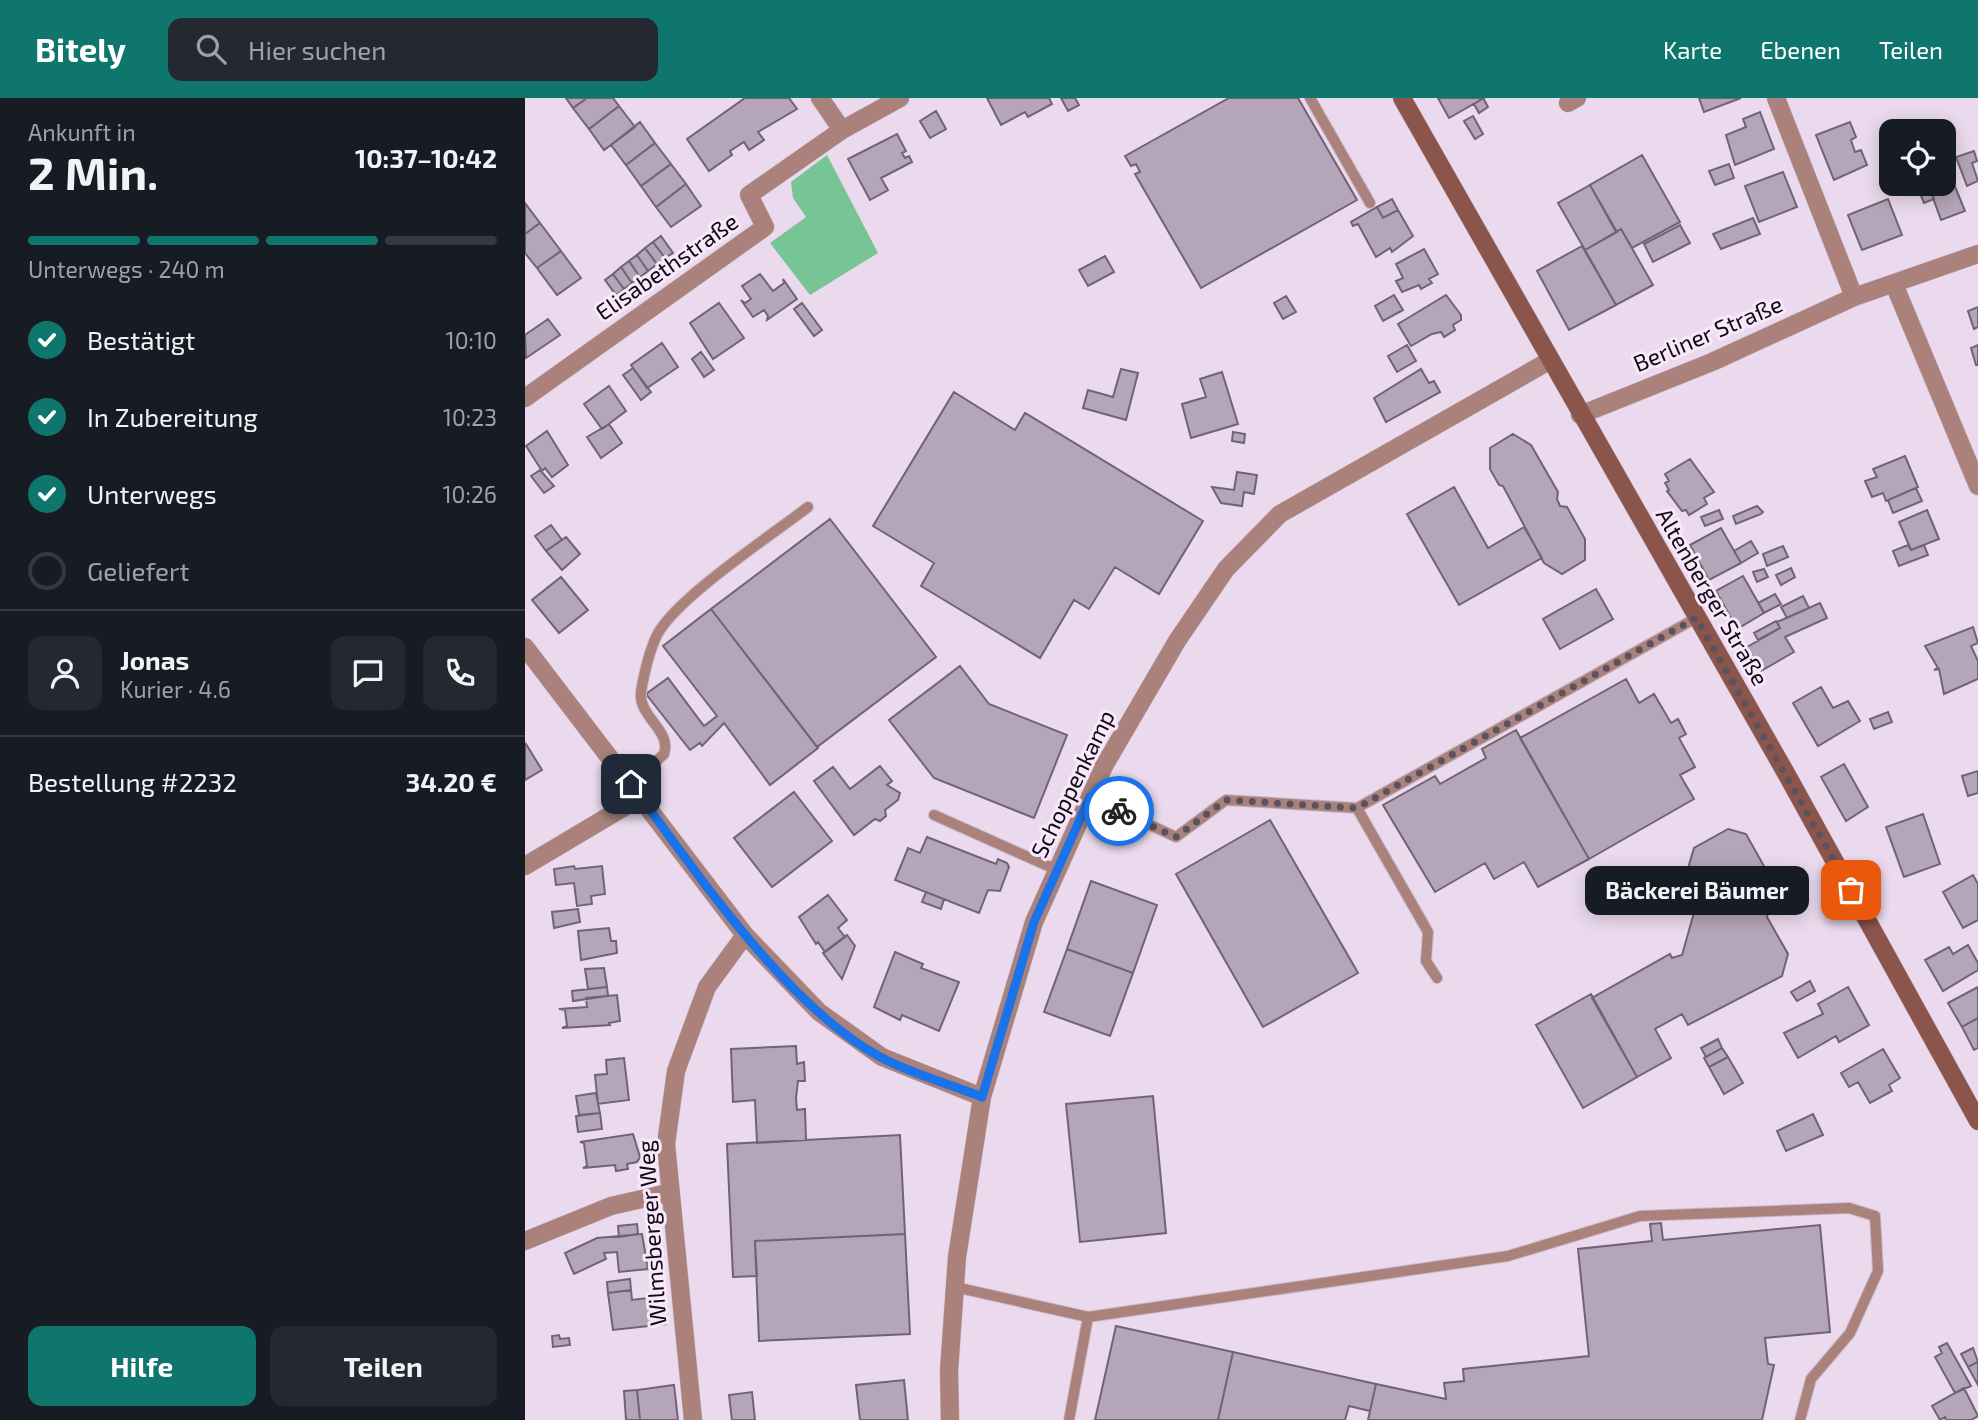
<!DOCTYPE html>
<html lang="de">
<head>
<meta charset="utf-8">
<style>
  body { margin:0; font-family:"Exo 2",sans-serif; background:#242831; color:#f1f3f6; height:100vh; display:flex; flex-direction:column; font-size:26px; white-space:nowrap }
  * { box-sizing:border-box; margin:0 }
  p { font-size:23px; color:#9ea1a6 }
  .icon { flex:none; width:38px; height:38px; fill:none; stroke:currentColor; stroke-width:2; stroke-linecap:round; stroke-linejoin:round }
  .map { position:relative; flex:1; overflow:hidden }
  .sheet { display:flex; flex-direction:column; background:#171b24; width:525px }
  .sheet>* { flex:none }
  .fabs { position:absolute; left:1354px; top:21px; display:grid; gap:14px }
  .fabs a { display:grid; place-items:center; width:77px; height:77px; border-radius:14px; background:#171b24; box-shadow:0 4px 18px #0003; font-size:35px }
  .pin { position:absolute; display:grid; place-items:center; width:60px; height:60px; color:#fff; margin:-30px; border-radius:14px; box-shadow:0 4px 10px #0006 }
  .courier { position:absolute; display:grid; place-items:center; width:70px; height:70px; margin:-35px; border:5px solid #1a73e8; border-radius:50%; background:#fff; color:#222; box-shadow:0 2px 9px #0007 }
  .bubble { position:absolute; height:49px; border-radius:14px; background:#171b24; box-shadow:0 4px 18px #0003; font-size:23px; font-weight:700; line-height:49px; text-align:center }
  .summary em { font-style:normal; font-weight:700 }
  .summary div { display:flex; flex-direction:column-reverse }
  .summary { display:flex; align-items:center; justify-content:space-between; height:119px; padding:0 28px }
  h1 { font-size:46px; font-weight:700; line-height:52px }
  .bar { display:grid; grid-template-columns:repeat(4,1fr); gap:10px 7px; align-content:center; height:84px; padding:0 28px }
  .bar i { height:9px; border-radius:5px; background:#363941 }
  .bar .current { background:#0f766e }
  .bar p { grid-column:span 4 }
  .line { display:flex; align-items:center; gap:18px; padding:0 28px; border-top:2px solid #363941 }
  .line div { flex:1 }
  .round { display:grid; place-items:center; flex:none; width:74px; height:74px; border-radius:14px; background:#242831 }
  ol { padding:0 28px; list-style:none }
  li { display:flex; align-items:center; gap:21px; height:77px }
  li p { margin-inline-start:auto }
  li .icon { padding:7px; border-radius:50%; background:#0f766e; color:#fff; stroke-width:4 }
  li:last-child { color:#9ea1a6 }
  li i { width:38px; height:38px; border:4px solid #363941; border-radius:50% }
  .button { display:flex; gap:14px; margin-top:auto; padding:14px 28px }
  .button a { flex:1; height:80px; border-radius:14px; background:#0f766e; color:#fff; font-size:28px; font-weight:700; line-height:80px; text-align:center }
  .button a+a { background:#242831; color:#f1f3f6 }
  header { display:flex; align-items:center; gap:42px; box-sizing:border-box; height:98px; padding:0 35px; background:#0f766e; color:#fff }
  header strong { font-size:33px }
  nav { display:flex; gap:38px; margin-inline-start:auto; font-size:24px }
  .search { width:490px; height:63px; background:#242831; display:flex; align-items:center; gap:18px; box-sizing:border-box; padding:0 24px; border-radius:14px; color:#9ea1a6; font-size:26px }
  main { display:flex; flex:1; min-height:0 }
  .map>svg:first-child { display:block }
  .green { fill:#77c594 }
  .building { fill:#b5a5b8; stroke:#716274; stroke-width:2 }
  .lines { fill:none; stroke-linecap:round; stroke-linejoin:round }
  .service-casing { stroke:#c8b9ca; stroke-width:12 }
  .minor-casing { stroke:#c8b9ca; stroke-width:19 }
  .secondary-casing { stroke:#c8b9ca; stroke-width:19 }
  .service { stroke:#aa827b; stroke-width:10 }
  .minor { stroke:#aa827b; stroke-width:18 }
  .secondary { stroke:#8b554c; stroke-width:18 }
  .done { stroke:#5c525e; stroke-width:7; stroke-dasharray:0 12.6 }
  .route { stroke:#1a73e8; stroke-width:9 }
  .labels { text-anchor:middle; stroke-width:6; stroke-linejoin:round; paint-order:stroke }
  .street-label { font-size:23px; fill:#0f0910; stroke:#f9e8fc }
</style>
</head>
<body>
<header>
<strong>Bitely</strong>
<div class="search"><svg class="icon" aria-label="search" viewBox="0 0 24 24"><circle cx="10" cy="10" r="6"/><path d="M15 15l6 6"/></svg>Hier suchen</div>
<nav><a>Karte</a><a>Ebenen</a><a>Teilen</a></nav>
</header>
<main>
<section class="sheet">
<div class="summary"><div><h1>2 Min.</h1><p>Ankunft in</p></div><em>10:37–10:42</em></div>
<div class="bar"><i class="current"></i><i class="current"></i><i class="current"></i><i></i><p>Unterwegs · 240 m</p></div>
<ol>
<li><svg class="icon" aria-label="check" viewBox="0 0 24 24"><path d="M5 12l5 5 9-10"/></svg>Bestätigt<p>10:10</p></li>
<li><svg class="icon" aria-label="check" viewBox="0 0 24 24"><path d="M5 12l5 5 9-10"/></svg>In Zubereitung<p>10:23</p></li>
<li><svg class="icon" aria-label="check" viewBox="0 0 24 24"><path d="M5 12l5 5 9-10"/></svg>Unterwegs<p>10:26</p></li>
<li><i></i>Geliefert</li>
</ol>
<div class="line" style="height:126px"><a class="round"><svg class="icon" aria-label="person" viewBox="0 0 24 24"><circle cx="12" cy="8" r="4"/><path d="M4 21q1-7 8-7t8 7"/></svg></a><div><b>Jonas</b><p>Kurier · 4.6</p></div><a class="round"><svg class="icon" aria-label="chat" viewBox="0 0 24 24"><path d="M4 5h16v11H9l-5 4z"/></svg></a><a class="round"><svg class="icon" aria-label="phone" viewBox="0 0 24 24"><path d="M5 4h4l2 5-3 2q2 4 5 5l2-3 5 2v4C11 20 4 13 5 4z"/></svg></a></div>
<div class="line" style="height:91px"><div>Bestellung #2232</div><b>34.20 €</b></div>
<div class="button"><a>Hilfe</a><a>Teilen</a></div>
</section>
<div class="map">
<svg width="1453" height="1322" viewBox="0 0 1453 1322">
  <rect width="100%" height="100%" fill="#ebdaee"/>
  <path class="green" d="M302,57L353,155L285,197L245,145L281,119L268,100L266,84Z"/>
  <path class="building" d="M41,0H62L48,10Z
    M62,0H88L94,8L64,31L48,10Z
    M220,0H264L272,11L233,34L239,42L224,52L219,44L205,53L207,57L184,73L162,41Z
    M462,0H524L527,6L503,19L500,14L476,27Z
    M536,0H550L554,7L543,13Z
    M704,0H773L832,102L676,190L610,76L615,74L611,66L606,68L600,58Z
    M913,0H959L924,20Z
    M958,0L963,9L954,15L949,6Z
    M1174,0H1216L1179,14Z
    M94,8L110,29L79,52L64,31Z
    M411,13L421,31L405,40L395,23Z
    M1235,14L1249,51L1210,67L1201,37L1221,29L1218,21Z
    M948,18L958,36L950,41L939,23Z
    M115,24L130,45L101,67L86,47Z
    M1325,24L1331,39L1326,42L1330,54L1336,52L1342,67L1309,82L1291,37Z
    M372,36L381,53L377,55L380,60L384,58L387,64L356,80L363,92L345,102L323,61Z
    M130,45L146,66L116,88L101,67Z
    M1449,53L1452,63L1447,65L1453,83L1442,88L1431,59Z
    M1117,57L1155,124L1107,150L1096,131L1091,134L1065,87Z
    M146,66L161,86L131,109L116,88Z
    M1204,66L1209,80L1190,87L1184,73Z
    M1258,74L1272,109L1234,124L1220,88Z
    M1426,79L1440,113L1416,122L1404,89L1419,86V81Z
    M161,86L176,108L146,129L131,109Z
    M1391,86H1404L1409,101L1399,105Z
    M1065,87L1092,134L1060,152L1033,105Z
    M867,101L873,112L858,120L852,109Z
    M1363,101L1377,137L1337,152L1323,117Z
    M0,105L15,125L0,136Z
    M852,109L858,120L873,112L888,138L867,154L865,150L851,159L833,126L828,128L826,124Z
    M1228,120L1235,136L1196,151L1188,136Z
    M15,125L36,153L12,170L0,155V136Z
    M1155,127L1165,145L1128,164L1119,146Z
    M1096,131L1128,187L1091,207L1060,152Z
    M136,138L148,155L140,160L128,144Z
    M128,144L140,160L132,166L120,150Z
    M1057,148L1091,207L1044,232L1012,173Z
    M120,150L132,166L123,173L112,157Z
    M899,151L913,176L904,181L907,185L896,191L894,187L877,194L871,183L878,180L871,166Z
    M36,153L56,180L32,197L12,170Z
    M112,157L123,173L115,179L104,163Z
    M580,158L589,174L563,188L554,172Z
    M104,163L115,179L107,185L96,169Z
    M96,169L107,185L99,191L88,176Z
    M88,176L99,191L91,197L80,182Z
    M235,176L248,193L259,185L258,181L272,201L242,222L243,218L239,212L228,219L216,202L220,205L226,201L217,188Z
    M869,197L878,212L858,223L850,208Z
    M921,197L936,217V222L928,227L930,232L919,239L916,234L907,236L886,248L873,226Z
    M761,198L771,214L758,221L749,205Z
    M194,205L219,240L188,261L165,225Z
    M277,205L297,232L289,238L269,211Z
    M1453,209V229L1449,231L1443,213Z
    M23,221L35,237L1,260L0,237Z
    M137,245L153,269L122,290L106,267Z
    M882,247L891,263L872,274L863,258Z
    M1453,247V267H1451L1446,250Z
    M176,254L189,272L179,279L167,261Z
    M108,270L126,294L116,302L98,277Z
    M596,271L613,275L601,322L558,310L563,292L588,299Z
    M896,271L904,285L909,283L915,294L861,324L849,300Z
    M697,274L713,326L666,340L657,306L681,299L675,281Z
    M84,288L101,313L77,331L59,306Z
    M429,294L490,332L500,315L678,423L634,496L590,469L564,511L549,502L515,560L396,488L409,465L348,428Z
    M84,326L97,345L76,360L62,339Z
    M22,333L43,367L27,379L20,370L17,373L1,348Z
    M708,334L720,336L719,345L707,343Z
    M988,336L1006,347L1033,394L1032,401L1035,408L1042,409L1060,441V462L1037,476L1019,465L978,388L974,387L965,371V350Z
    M1380,358L1393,389L1361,403L1358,395L1347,399L1340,383L1352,379L1348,371Z
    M1165,361L1189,394L1179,400L1182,406L1164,417L1161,412L1157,413L1142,393L1144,392L1140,385L1144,383L1140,376Z
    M15,372L29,388L19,395L6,378Z
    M712,374L732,377L729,396L719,394L717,408L696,405L687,389L709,392Z
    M929,389L963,450L999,429L1017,460L934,507L882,416Z
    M1391,390L1397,403L1368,415L1363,402Z
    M1232,408L1238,414L1236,416L1211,426L1208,418Z
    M1194,412L1198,421L1180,428L1176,419Z
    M1402,412L1414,441L1386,452L1374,424Z
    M305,421L411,559L292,649L186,511Z
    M26,427L37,442L21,453L10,438Z
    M1196,430L1216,465L1184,482L1165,447Z
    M41,439L55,456L37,472L21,453Z
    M1226,443L1233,455L1216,465L1209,453Z
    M1383,447L1386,452L1399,447L1403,457L1374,468L1368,453Z
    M1258,448L1263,459L1242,468L1238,456Z
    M1266,470L1270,479L1256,487L1251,477Z
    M1239,471L1243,479L1232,484L1228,474Z
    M1218,478L1239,515L1212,531L1191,493Z
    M36,479L63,512L34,535L7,502Z
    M1071,491L1088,521L1035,551L1018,521Z
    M1250,496L1256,506L1239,515L1233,505Z
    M1278,498L1284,510L1262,520L1256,509Z
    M1295,505L1302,520L1260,539L1269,554L1236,573L1222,549L1255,530L1252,524Z
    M186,511L293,650L245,687L199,625L177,648L175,645L165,652L121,596L143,580L179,628L192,618L138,548Z
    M1251,523L1255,530L1233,542L1229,535Z
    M1448,529L1453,545L1446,548L1453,563V581L1419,596L1414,571L1409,572L1413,570L1400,548Z
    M435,568L464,606L542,637L509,720L409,680L364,622Z
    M1101,581L1114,605L1129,596L1146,625L1153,621L1161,636L1154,640L1170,669L1155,677L1169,701L1064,761L995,640Z
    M1296,589L1308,610L1323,603L1335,623L1293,648L1268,605Z
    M1363,614L1367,624L1349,631L1345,621Z
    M991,632L1064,761L1013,789L999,764L969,781L960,765L910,794L858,707L910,678L915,686L961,660L957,651Z
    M1,646L17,672L0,682V650Z
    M1319,666L1343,709L1321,723L1296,679Z
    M355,668L367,683L362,687L375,695L373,702L360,712L361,718L355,723L350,721L329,737L289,683L308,669L325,691Z
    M1453,673V695L1443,698L1437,678Z
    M269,694L307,743L247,789L209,740Z
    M1398,716L1415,766L1379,779L1361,729Z
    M745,722L833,875L738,929L651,776Z
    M1203,731L1221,736L1250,788L1242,819L1263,856L1257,878L1163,927L1157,916L1130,931L1146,960L1112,979L1067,900L1145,856L1147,860L1157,857L1176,790L1164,767L1169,750Z
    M402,739L471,766L473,761L482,765L484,769L475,793L463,792L454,815L370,782L383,750L395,755Z
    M49,768L50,771L77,768L80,796L66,798L67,806L52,808L49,785L31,787L29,771Z
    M1448,777L1453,786V822L1438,830L1418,794Z
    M566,783L632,807L608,875L542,851Z
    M401,794L419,801L416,811L397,804Z
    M303,797L322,822L313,830L320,839L300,854L293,844L291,846L274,819Z
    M53,811L55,824L29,830L27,814Z
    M84,830L86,843H91L92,855L56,862L53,833Z
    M322,837L330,848L317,881L298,855Z
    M1443,847L1453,865V872L1418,893L1400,862L1424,849L1428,856Z
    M542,851L608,875L585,938L519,914Z
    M370,854L398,866L396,870L434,884L414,933L377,917L375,922L349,909Z
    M79,870L82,889L63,891L60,871Z
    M1285,883L1290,893L1272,903L1266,894Z
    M82,889L83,898L48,903L47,893Z
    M1323,889L1344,927L1314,944L1311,938L1273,960L1259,935L1298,916L1293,906Z
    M1453,889V920L1437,929L1423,905Z
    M1066,896L1112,979L1058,1010L1011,927Z
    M92,897L95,923L84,925L85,927L37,930L42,928L40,912L34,911L62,909L61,900Z
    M1453,920V950L1449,952L1437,929Z
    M1193,941L1197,950L1181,959L1176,950Z
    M271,948L272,966L279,964L280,983H273L271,1000L272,1012L280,1011L281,1042L232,1045L230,1002L208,1004L206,951Z
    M1197,950L1203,959L1184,969L1179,960Z
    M1358,951L1375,980L1364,987L1367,993L1345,1005L1333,984L1324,989L1316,975Z
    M1203,959L1218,985L1199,996L1184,969Z
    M99,960L104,1002L73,1006L70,977L82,976L81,962Z
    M71,995L75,1015L54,1017L51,998Z
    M628,998L641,1135L555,1144L541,1006Z
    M75,1015L77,1031L53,1034L51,1018Z
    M1288,1016L1298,1037L1261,1053L1252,1033Z
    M108,1036L115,1059L112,1064L102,1066L103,1071L91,1073L90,1067L58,1070L62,1068L59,1045L55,1044Z
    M375,1037L380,1136L230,1143L232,1178L208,1179L202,1046Z
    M1136,1125L1138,1142L1295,1127L1305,1234L1240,1240L1243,1266L1249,1267L1237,1322H843L851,1286L921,1301L919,1285L939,1283L938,1271L1064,1258L1053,1151L1127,1143L1125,1126Z
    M112,1126L113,1136L94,1139L93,1128Z
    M117,1136L123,1171L94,1174L92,1154L79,1155L81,1161L49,1176L40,1155L72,1140Z
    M380,1136L385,1236L234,1243L230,1143Z
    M105,1181L106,1192L83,1195L82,1184Z
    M106,1192L107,1202L138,1198L141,1226L88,1232L83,1195Z
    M591,1228L708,1254L693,1322H570Z
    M34,1237L35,1241L44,1240L45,1247L28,1249L27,1238Z
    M1422,1245L1446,1288L1430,1295L1410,1259L1417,1255L1414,1249Z
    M1448,1250L1453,1264L1443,1269L1436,1256Z
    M708,1254L851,1286L845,1313L824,1308L820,1322H693Z
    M1453,1264V1287L1443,1269Z
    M379,1282L383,1322H335L331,1287Z
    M149,1287L153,1322H115L112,1292Z
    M1439,1290L1453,1318L1446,1322H1421L1420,1319L1415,1322L1407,1308Z
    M112,1292L115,1322H101L99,1293Z
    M227,1294L230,1322H207L204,1297Z"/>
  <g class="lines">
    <defs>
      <path id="service" d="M785,0L845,105
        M106,686L139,656C147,632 113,619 116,594C119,576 124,554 132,537C151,500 247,437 283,409
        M565,699L651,739L701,702L832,710
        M409,717L532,772
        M912,880L901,863L903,834L832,710L1171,520
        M430,1189L563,1219L983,1158L1115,1118L1324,1110L1350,1118L1353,1173L1325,1235L1286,1281L1275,1322
        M544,1322L563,1219"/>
      <path id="minor" d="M295,0L317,32
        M1251,0L1329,199
        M1043,5L1052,0
        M1369,186L1453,388
        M0,300L240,129L224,97L317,32L375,0
        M1055,317L1187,264L1329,199L1453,156
        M0,549L220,837L294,914L357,959L457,999
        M0,768L116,699
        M0,1143L86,1108L143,1095
        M168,1322L141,1046L151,973L182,889L220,837
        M425,1322L424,1273L432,1159L457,999L509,824L579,668L652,543L701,471L755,416L1024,263"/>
      <path id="secondary" d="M877,0L1262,677L1453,1023"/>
    </defs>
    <use href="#service" class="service-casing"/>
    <use href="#minor" class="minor-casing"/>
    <use href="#secondary" class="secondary-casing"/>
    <use href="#service" class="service"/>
    <use href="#minor" class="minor"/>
    <use href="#secondary" class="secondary"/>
  </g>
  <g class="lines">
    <path class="done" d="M594,713L651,739L701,702L832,710L1171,520L1326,792"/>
    <path class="route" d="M106,686C171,773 261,909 357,960C388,976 424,986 457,999L509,824L565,699L594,713"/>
  </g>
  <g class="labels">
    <g class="street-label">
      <text transform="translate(142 169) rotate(-35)" y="8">Elisabethstraße</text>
      <text transform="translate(1183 236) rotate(-23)" y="8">Berliner Straße</text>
      <text transform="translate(1187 499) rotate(60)" y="8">Altenberger Straße</text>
      <text transform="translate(548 686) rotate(-64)" y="8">Schoppenkamp</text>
      <text transform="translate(127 1135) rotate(-94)" y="8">Wilmsberger Weg</text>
    </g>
  </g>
</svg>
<div class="fabs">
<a><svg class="icon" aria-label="locate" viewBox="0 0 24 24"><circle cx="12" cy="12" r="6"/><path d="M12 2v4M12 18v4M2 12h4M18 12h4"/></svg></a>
</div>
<div class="pin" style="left:1326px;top:792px;background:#ea580c"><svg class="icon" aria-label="bag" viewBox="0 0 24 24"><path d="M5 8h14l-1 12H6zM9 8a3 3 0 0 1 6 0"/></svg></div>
<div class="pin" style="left:106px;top:686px;background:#1f2937"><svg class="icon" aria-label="home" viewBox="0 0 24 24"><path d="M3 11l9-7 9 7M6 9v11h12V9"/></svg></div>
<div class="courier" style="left:594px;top:713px"><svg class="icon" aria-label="bike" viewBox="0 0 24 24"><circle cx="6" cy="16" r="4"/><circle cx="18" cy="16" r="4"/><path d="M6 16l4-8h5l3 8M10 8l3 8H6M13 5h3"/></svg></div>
<div class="bubble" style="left:1060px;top:768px;width:224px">Bäckerei Bäumer</div>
</div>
</main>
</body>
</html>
